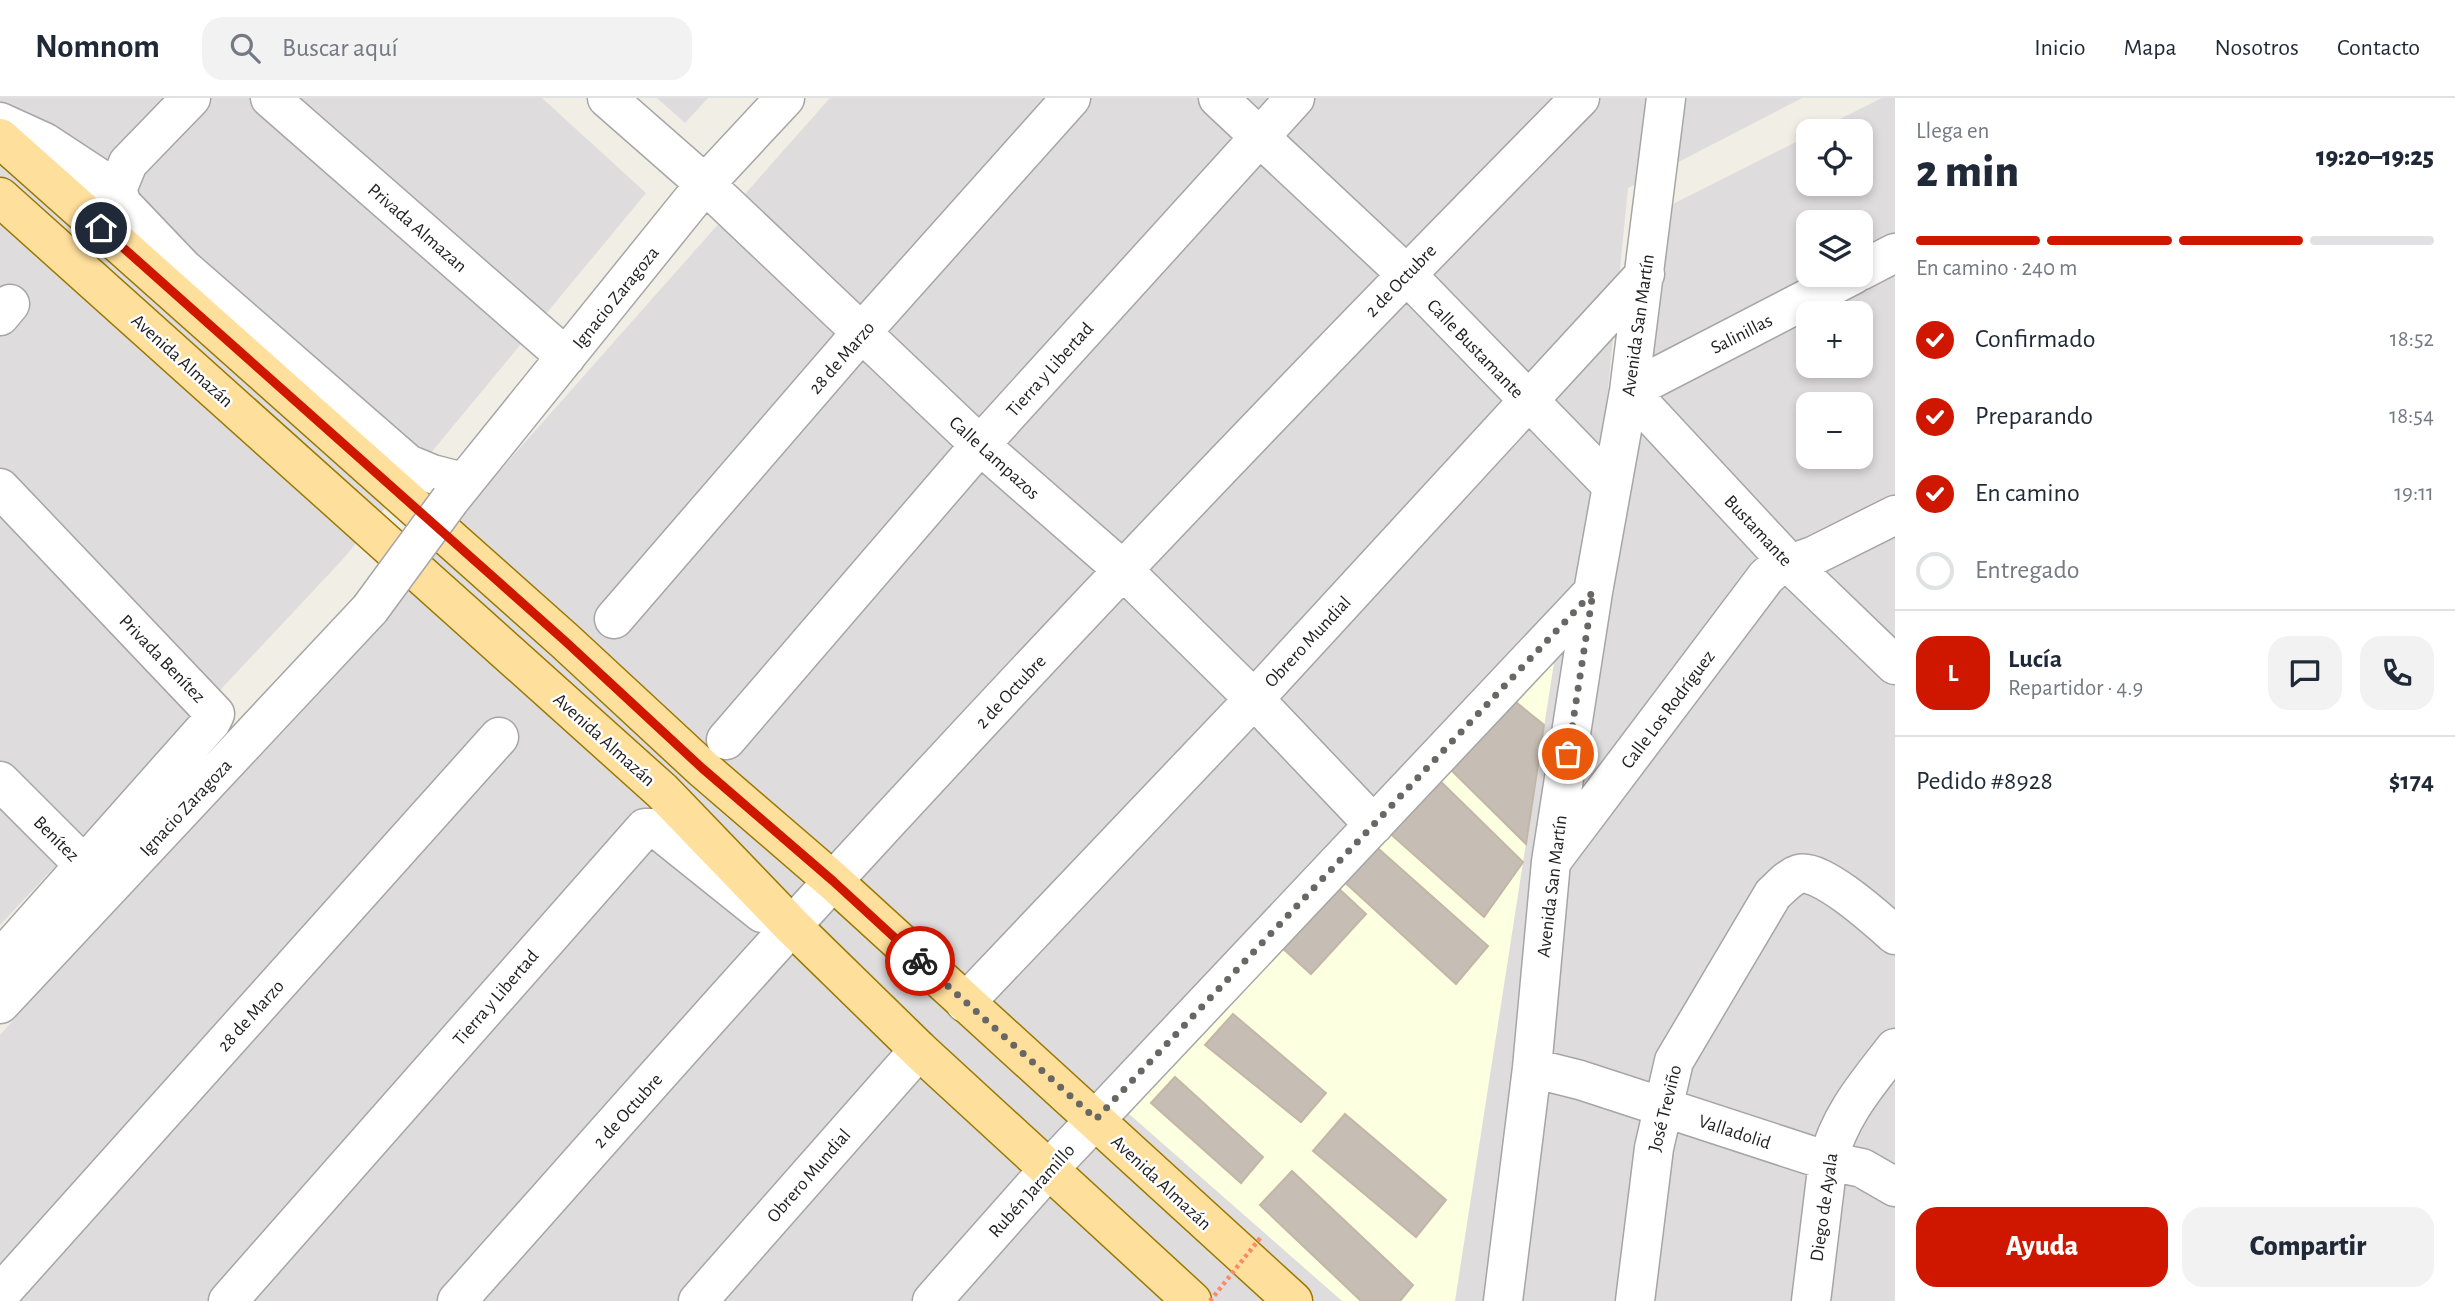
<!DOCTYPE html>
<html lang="es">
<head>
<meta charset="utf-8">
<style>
  body { margin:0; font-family:"Alegreya Sans",sans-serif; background:#f2f2f3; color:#1f2937; height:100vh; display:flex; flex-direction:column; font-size:26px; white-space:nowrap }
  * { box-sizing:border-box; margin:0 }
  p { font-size:23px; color:#747a83 }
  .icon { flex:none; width:38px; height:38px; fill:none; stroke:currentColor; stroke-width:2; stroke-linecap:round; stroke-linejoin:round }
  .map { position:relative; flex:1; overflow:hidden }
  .sheet { display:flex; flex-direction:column; background:#fff; width:560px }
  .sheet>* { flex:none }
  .tools { position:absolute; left:1796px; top:21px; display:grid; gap:14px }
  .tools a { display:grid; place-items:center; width:77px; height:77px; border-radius:14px; background:#fff; box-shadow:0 4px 10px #0003; font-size:35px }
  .pin { position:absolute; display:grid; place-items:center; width:60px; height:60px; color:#fff; margin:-30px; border:4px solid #fff; border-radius:50%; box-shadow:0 2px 7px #0007 }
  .courier { position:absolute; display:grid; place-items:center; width:70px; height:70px; margin:-35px; border:5px solid #cf1700; border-radius:50%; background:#fff; color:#222; box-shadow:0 2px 9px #0007 }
  .head em { font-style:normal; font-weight:800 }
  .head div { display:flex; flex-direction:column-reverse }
  .head { display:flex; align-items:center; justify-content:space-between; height:119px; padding:0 21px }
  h1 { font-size:46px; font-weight:800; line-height:52px }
  .bar { display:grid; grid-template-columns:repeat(4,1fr); gap:10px 7px; align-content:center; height:84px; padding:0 21px }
  .bar i { height:9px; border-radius:5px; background:#e0e1e3 }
  .bar .on { background:#cf1700 }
  .bar p { grid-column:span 4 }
  .line { display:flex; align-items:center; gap:18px; padding:0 21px; border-top:2px solid #e0e1e3 }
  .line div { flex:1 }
  .round { display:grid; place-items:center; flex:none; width:74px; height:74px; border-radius:21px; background:#f2f2f3 }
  ol { padding:0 21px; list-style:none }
  li { display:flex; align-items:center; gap:21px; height:77px }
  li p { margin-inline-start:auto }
  li .icon { padding:7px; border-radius:50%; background:#cf1700; color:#fff; stroke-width:4 }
  li:last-child { color:#747a83 }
  li i { width:38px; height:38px; border:4px solid #e0e1e3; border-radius:50% }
  .primary-button { display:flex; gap:14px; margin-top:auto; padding:14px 21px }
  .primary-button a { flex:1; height:80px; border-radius:21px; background:#cf1700; color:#fff; font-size:28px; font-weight:800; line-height:80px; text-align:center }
  .primary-button a+a { background:#f2f2f3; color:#1f2937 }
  header { display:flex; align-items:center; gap:42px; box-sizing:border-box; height:98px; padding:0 35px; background:#fff; border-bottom:2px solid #e0e1e3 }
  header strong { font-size:33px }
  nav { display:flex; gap:38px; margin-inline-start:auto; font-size:24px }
  .search { width:490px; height:63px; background:#f2f2f3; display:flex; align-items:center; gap:18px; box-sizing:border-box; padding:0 24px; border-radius:21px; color:#747a83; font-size:26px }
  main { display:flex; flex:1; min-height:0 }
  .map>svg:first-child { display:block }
  .residential { fill:#dedcdc; fill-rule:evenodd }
  .education { fill:#fcffe0 }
  .building { fill:#c6bdb4; stroke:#c4b6a6; stroke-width:2 }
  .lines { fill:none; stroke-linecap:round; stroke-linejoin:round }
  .minor-casing { stroke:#a6a6a6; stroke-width:41 }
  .major-casing { stroke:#9b7800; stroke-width:41 }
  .minor { stroke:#fff; stroke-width:38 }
  .major { stroke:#ffdf9c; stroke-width:38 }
  .minor-bridge-casing { stroke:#a6a6a6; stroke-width:41; stroke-linecap:butt }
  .path-bridge { stroke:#ff8868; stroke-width:4.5; stroke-dasharray:3.5 3.5; stroke-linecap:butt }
  .minor-bridge { stroke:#fff; stroke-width:38 }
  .done { stroke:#686764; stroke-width:7; stroke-dasharray:0 12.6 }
  .route { stroke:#cf1700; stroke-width:9 }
  .labels { text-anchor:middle; stroke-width:5; stroke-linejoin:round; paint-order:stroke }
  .street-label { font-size:19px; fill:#1f1f1f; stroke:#fff }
</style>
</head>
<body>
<header>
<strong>Nomnom</strong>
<div class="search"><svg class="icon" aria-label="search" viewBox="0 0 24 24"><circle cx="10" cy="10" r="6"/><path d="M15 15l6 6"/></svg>Buscar aquí</div>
<nav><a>Inicio</a><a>Mapa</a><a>Nosotros</a><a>Contacto</a></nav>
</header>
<main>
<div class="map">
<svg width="1895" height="1203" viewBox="0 0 1895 1203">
  <rect width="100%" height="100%" fill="#f1eee5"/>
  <path class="residential" d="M0,0H542L646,95L343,461L0,827Z
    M657,0H708L685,25Z
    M830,0H1802L1628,90L1546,914L1669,108L1808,38V86H1860V33H1816L1882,0H1895V1203H0V937ZM1808,124H1860V177H1808ZM1808,215H1860V268H1808ZM1808,306H1860V359H1808Z"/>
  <path class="education" d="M1558,539L1455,1203H1342L1129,1016Z"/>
  <path class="building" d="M1506,596L1544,627L1526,746L1444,665Z
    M1434,677L1523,764L1484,819L1385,731Z
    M1372,745L1488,848L1456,886L1340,780Z
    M1335,787L1366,816L1311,876L1280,848Z
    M1233,916L1326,995L1301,1024L1205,947Z
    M1175,979L1263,1059L1241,1085L1151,1005Z
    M1345,1016L1446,1102L1416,1139L1313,1053Z
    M1292,1073L1413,1187L1400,1203H1361L1260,1107Z"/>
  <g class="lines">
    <defs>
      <path id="minor" d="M191,0L128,65L117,92L122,106L183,170L408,366L432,376L463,384
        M270,0L566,259
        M607,0L705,86L980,347L1123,472L1254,601L1374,727
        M1218,0L1406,176L1611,387
        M0,24L44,44L117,92
        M1860,173L1895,155
        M1853,177L1629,293L1789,465L1895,567
        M0,218L10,206
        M0,390L215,616L211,624L0,862
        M450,402L705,86L785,0
        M614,521L861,235L1071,0
        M726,642L980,347L1295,0
        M0,683L84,767
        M1554,760L1766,479L1775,471L1813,458L1895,417
        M965,905L1254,601L1645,176
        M0,906L370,511
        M1532,970L1580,982L1828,1063L1862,1070L1895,1089
        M0,1196L499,639
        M228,1203L645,730H656L762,815
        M457,1203C582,1063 705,922 832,784C1076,518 1326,257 1580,0
        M698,1203L919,952
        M932,1203L1048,1072L1593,494
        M1503,1203L1532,970L1551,764L1593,494L1629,293L1666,0
        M1635,1203L1654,1050L1674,963L1773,796C1781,789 1789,779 1799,776C1821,770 1878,822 1895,837
        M1811,1203L1828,1063C1839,1018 1867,986 1895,950"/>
      <path id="major" d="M0,40L565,543L702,670L833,783L1293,1203
        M0,99L662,693L792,828L919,952L1192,1203"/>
    </defs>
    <use href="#minor" class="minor-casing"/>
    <use href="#major" class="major-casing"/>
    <use href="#minor" class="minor"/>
    <use href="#major" class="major"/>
    <defs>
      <path id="minor-bridge" d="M370,511L450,402"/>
    </defs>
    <use href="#minor-bridge" class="minor-bridge-casing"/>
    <path class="path-bridge" d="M1210,1203L1261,1139"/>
    <use href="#minor-bridge" class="minor-bridge"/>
  </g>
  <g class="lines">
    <path class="done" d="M920,863L1096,1021L1593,494L1568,656"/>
    <path class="route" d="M101,130L565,543L702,670L833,783L920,863"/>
  </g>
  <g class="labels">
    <g class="street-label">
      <text transform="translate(418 129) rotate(41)" y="7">Privada Almazan</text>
      <text transform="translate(1400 182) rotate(-46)" y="7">2 de Octubre</text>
      <text transform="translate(615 199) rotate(-51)" y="7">Ignacio Zaragoza</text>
      <text transform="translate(1637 227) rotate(-82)" y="7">Avenida San Martín</text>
      <text transform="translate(1741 235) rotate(-27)" y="7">Salinillas</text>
      <text transform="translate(1476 250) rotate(46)" y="7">Calle Bustamante</text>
      <text transform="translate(841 259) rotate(-49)" y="7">28 de Marzo</text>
      <text transform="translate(183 262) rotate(42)" y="7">Avenida Almazán</text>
      <text transform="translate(1049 271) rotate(-48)" y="7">Tierra y Libertad</text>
      <text transform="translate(995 359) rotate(42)" y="7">Calle Lampazos</text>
      <text transform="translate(1759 432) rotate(47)" y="7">Bustamante</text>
      <text transform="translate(1307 543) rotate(-47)" y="7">Obrero Mundial</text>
      <text transform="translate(163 560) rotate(46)" y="7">Privada Benítez</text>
      <text transform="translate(1010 593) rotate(-47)" y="7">2 de Octubre</text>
      <text transform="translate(1667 611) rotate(-53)" y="7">Calle Los Rodríguez</text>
      <text transform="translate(605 641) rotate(42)" y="7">Avenida Almazán</text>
      <text transform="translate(185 709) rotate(-47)" y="7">Ignacio Zaragoza</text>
      <text transform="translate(57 740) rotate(45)" y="7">Benítez</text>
      <text transform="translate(1551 788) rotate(-83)" y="7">Avenida San Martín</text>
      <text transform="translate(495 899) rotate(-49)" y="7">Tierra y Libertad</text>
      <text transform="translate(250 917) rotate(-48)" y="7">28 de Marzo</text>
      <text transform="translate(1664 1010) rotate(-76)" y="7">José Treviño</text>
      <text transform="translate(627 1012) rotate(-48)" y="7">2 de Octubre</text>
      <text transform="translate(1735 1033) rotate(18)" y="7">Valladolid</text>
      <text transform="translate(808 1077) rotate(-49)" y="7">Obrero Mundial</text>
      <text transform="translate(1162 1084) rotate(43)" y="7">Avenida Almazán</text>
      <text transform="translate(1031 1092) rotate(-48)" y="7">Rubén Jaramillo</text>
      <text transform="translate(1823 1109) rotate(-82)" y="7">Diego de Ayala</text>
    </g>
  </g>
</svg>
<div class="tools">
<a><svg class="icon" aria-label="locate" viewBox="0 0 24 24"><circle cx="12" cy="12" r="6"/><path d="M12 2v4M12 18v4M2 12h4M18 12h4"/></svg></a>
<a><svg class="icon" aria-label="layers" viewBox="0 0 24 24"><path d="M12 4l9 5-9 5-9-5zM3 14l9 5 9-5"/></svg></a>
<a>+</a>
<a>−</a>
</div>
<div class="pin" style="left:1568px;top:656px;background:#ea580c"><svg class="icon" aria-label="bag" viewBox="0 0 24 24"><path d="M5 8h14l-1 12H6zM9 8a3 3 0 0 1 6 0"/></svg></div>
<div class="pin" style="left:101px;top:130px;background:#1f2937"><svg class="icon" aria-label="home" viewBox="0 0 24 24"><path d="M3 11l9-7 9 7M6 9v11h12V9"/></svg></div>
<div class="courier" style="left:920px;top:863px"><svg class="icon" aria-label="bike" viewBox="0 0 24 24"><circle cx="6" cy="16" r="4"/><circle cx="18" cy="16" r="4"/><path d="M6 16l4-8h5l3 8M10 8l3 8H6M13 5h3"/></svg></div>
</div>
<section class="sheet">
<div class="head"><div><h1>2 min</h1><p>Llega en</p></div><em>19:20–19:25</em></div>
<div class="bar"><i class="on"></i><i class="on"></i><i class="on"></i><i></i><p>En camino · 240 m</p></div>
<ol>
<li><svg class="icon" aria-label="check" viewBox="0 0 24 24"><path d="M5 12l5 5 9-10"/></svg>Confirmado<p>18:52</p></li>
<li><svg class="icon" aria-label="check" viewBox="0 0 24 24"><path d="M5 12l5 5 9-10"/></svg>Preparando<p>18:54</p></li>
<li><svg class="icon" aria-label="check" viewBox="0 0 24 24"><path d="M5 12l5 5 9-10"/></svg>En camino<p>19:11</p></li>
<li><i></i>Entregado</li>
</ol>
<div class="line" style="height:126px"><b class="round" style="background:#cf1700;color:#fff">L</b><div><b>Lucía</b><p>Repartidor · 4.9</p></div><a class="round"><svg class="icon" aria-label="chat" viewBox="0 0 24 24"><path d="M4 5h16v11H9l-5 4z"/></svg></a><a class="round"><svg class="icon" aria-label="phone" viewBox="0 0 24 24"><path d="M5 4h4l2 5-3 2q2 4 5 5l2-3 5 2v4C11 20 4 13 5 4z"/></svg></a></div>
<div class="line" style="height:91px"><div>Pedido #8928</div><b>$174</b></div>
<div class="primary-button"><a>Ayuda</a><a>Compartir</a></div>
</section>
</main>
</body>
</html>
